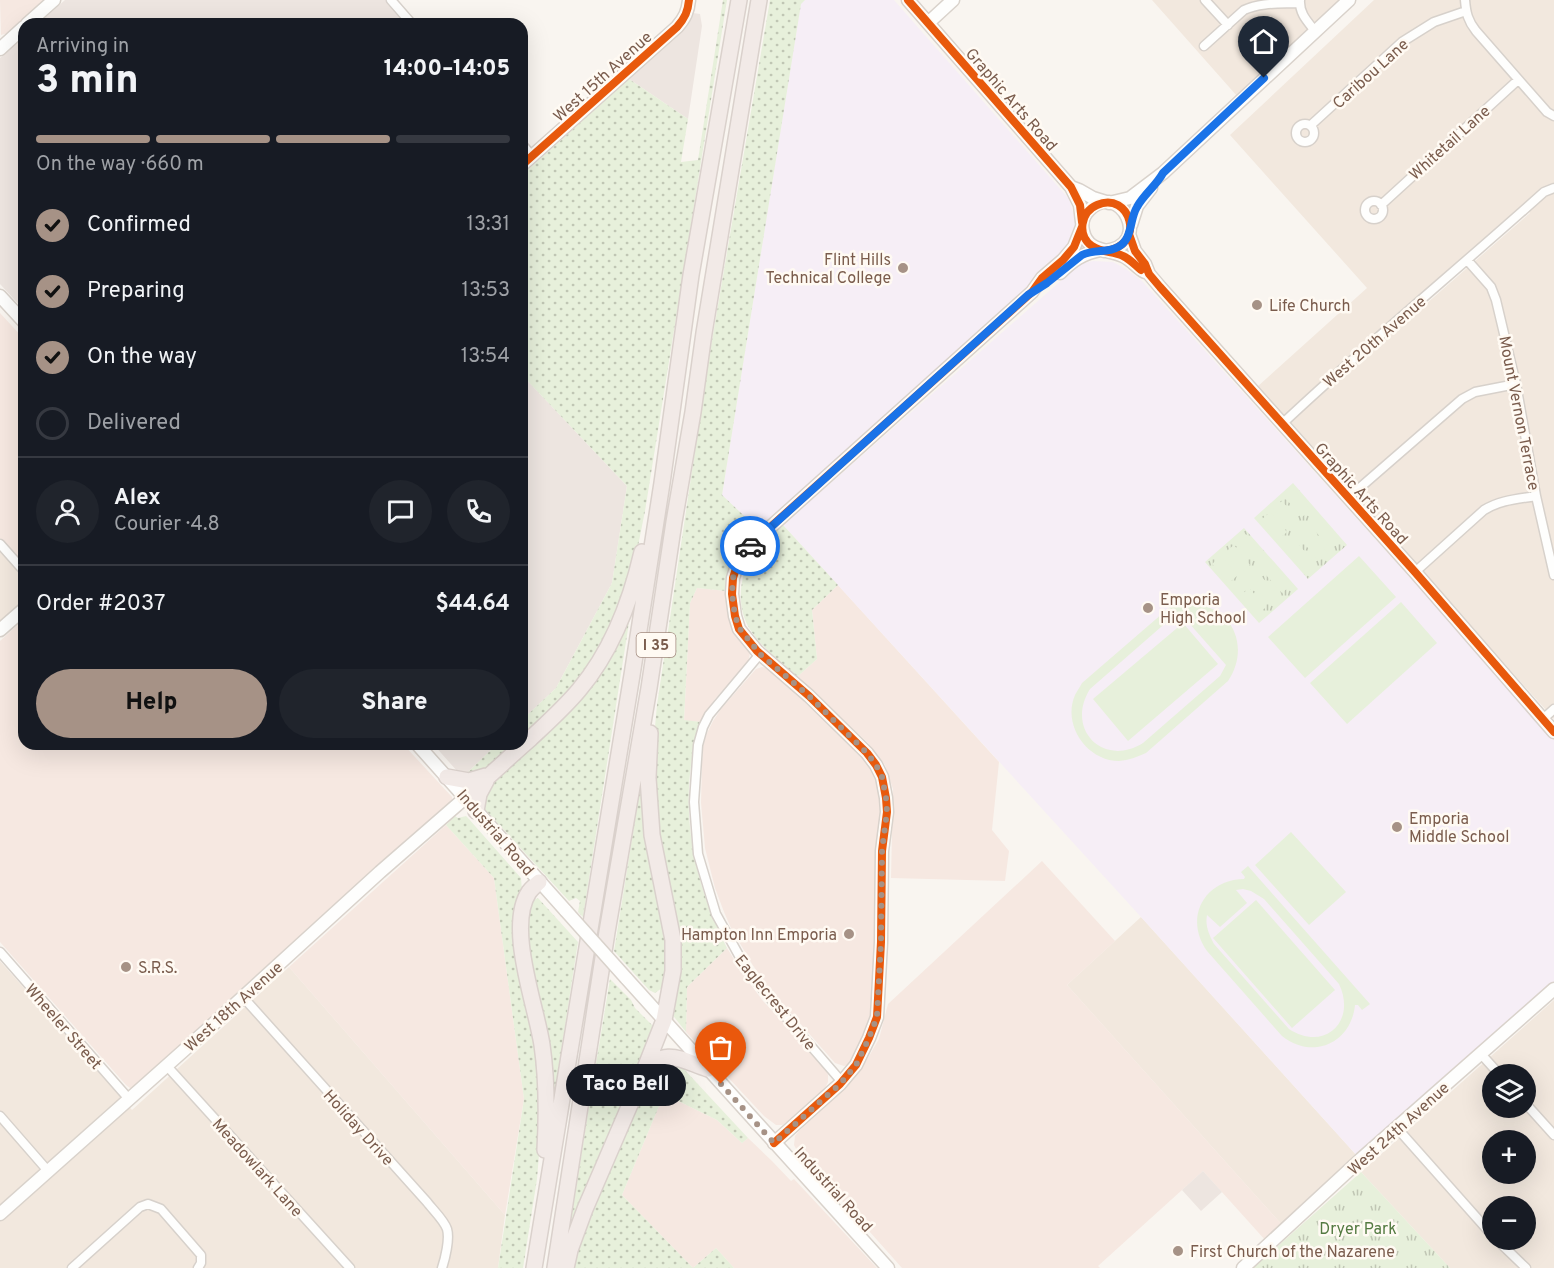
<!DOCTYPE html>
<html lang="en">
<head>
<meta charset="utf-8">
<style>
  body { margin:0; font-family:Overpass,sans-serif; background:#20242c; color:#f1f3f6; height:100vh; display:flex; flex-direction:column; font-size:22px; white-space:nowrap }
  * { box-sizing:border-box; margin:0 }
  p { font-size:20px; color:#9ea1a6 }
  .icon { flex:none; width:33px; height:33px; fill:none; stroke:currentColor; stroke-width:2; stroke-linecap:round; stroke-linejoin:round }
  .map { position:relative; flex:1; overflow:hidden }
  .details { position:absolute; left:18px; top:18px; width:510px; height:732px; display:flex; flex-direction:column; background:#171b24; border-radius:18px; box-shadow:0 6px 24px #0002 }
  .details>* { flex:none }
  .buttons { position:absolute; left:1482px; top:1064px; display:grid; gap:12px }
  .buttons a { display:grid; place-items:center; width:54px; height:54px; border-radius:50%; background:#171b24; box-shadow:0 6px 24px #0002; font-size:30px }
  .pin { position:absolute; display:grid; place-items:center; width:51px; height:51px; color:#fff; margin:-62px -26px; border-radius:50% 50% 50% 0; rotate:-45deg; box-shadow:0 0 6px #0007 }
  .pin .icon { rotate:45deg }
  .courier { position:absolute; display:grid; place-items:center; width:60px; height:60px; margin:-30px; border:4px solid #1a73e8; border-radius:50%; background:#fff; color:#222; box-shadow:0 2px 8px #0007 }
  .bubble { position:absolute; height:42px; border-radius:21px; background:#171b24; box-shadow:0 6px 24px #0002; font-size:20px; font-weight:800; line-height:42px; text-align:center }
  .headline em { font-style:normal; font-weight:800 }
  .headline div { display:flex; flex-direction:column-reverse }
  .headline { display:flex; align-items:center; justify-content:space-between; height:102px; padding:0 18px }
  h1 { font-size:39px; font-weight:800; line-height:45px }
  .bar { display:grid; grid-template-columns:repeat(4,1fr); gap:9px 6px; align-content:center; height:72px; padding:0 18px }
  .bar i { height:8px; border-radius:4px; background:#363941 }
  .bar .on { background:#a69286 }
  .bar p { grid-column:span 4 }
  .line { display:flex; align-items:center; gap:15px; padding:0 18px; border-top:2px solid #363941 }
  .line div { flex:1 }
  .round { display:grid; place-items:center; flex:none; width:63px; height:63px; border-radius:32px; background:#20242c }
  ol { padding:0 18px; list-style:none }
  li { display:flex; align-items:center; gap:18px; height:66px }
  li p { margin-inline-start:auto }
  li .icon { padding:6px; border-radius:50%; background:#a69286; color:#111; stroke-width:4 }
  li:last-child { color:#9ea1a6 }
  li i { width:33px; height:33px; border:3px solid #363941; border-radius:50% }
  .action { display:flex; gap:12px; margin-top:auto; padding:12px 18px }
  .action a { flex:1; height:69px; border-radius:36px; background:#a69286; color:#111; font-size:24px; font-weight:800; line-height:69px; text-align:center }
  .action a+a { background:#20242c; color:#f1f3f6 }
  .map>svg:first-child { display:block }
  .residential { fill:#f2e8de; fill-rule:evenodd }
  .commercial { fill:#f6e8e1 }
  .industrial { fill:#ede5e0 }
  .education { fill:#f6eef6 }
  .grass { fill:url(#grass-dots) }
  .park { fill:url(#park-tufts) }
  .pitch { fill:#e7f0db; fill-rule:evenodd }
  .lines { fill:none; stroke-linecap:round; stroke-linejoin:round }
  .street-casing { stroke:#d7d1cb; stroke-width:11 }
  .secondary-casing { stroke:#d9d2cb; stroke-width:15 }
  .highway-casing { stroke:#dad1cc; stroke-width:18 }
  .street { stroke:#fefefd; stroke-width:8 }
  .secondary { stroke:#fefefd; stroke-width:12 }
  .highway { stroke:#f2eae7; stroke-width:15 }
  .secondary-bridge-casing { stroke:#d9d2cb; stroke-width:15; stroke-linecap:butt }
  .secondary-bridge { stroke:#fefefd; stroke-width:12 }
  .cycleway-casing { stroke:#fffaf3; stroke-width:11 }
  .cycleway { stroke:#e8590c; stroke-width:8 }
  .done { stroke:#a69286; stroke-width:6; stroke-dasharray:0 10.8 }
  .route { stroke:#1a73e8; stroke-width:8 }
  .poi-dot { fill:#a69286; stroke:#fffaf3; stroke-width:2 }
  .labels { text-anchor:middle; stroke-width:5; stroke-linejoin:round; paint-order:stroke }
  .shield { fill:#fffaf3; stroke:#a28b7f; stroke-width:1.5 }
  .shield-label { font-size:15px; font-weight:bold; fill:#7a5c4d }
  .street-label { font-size:16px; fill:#7a5c4d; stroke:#fffaf3 }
  .poi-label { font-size:16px; fill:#7a5c4d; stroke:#fffaf3; text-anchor:start }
  .park-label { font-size:16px; fill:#537a41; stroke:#fffaf3 }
</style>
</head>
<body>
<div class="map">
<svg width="1554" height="1268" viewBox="0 0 1554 1268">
  <defs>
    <pattern id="grass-dots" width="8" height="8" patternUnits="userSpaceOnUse" patternTransform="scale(1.5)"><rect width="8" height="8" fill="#e7f0db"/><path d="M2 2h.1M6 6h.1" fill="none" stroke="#c0c6b4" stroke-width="1.8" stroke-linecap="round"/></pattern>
    <pattern id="park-tufts" width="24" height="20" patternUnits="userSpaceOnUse" patternTransform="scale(1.5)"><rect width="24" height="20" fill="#e7f0db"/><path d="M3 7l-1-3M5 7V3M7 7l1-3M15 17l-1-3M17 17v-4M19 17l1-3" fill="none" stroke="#c0c6b4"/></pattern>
  </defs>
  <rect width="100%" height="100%" fill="#f9f5f0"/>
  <path class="residential" d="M1152,0H1340L1237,96Z
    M1374,0H1554V719L1257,387L1367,288L1230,135ZM1524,206L1530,213L1402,325L1395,320Z
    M0,551L24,578V602L0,623Z
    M1141,917L1359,1158L1283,1226L1067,985Z
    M0,961L132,1110L289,967L505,1215L498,1268H0Z
    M1554,1000V1268H1450L1361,1172ZM1492,1074H1526V1107H1492ZM1492,1140H1526V1173H1492ZM1492,1206H1526V1239H1492Z"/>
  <path class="commercial" d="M0,0H45L8,33L1,35Z
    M0,313L24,339V565L0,538Z
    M838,585L999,762L992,830L1009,851L1005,881L891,878L893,789L885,765L868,743L797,677L817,659L812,610Z
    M697,588L727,591L750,653L748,663L715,699L701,722L684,721L690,603Z
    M24,619V744H403L452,797V803L134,1088H130L126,1085L0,942V641Z
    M762,667L770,669L858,752L871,766L877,782L881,809L873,1009L871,1022L848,1065L844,1066L835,1063L767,986L752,964L731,928L724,912L715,888L705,848L701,803L702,764L703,746L707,733L713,721L721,709L756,669Z
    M446,825L494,878L524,1099L505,1215L289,967Z
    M1042,861L1115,941L1067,985L1283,1226L1266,1241L1203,1171L1098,1266L1100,1268H902L836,1194L799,1154L794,1145L795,1136L799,1131L843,1090L855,1077L865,1063L879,1039L888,1004Z
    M727,948L745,977L763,1001L825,1067L828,1075V1082L824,1090L792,1119L782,1125H776L764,1116L686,1032L687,987Z
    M664,1094L717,1120L742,1143L748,1138L772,1161L791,1181L794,1179L877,1268H734L716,1248L693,1268L622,1195Z"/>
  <path class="industrial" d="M65,0H388L409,24H38Z
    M693,13L700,14L702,26L688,119L629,79L681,32L689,23Z
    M24,36V310L0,284V58Z
    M522,375L627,486L612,583L556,688L522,720Z
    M433,744H497L464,776L458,772Z
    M1203,1171L1222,1192L1201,1211L1182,1190Z"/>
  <path class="education" d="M805,0H894L1069,199L1076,222L1065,250L1028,286L758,529L722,495L801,3Z
    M1093,261L1113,262L1126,269L1142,281L1554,737V985L1359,1158L1141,917L783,525L1080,264Z"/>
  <path class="grass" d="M723,0H727L645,511L638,546L626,589L609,631L579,682L522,740V720L556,688L612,583L627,486L522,375V175L629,79L688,119L681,162L698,160Z
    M770,0H805L801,4L722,495L758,529L742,548L727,591L697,588L690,603L684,720L701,722C676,798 691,877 727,948L687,987L686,1032L671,1013V1000L655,830L653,748L657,705L708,364Z
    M783,525L838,585L812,610L817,659L797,677C781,662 759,646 748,626C735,602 740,568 759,547C766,539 775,532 783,525Z
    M630,616L583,917L578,912L580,901L576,898L569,901L482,806L484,796L494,780L544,734Z
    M497,744H518L487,772L464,776Z
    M641,783L669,950L662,988L655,993L649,990L614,951Z
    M455,816L458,818L466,816L468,818L521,878L522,891L520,893L515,914L513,936L514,949L530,1015L538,1062L540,1142L537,1179L523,1268H498L524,1099L494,878L446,825Z
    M538,898L578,942L552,1110L528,966L525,912L532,901Z
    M610,979L631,1000L635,1008L657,1030L576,1222L571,1221L590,1100Z
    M660,1064H678L682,1067L748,1138L742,1143L717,1120L664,1094L622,1195L693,1268H570L589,1211L652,1072Z
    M716,1248L734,1268H693Z"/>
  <path class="park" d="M1293,483L1347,545L1308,579L1254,518Z
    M1244,528L1298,589L1259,623L1205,562Z
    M1361,1172L1450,1268H1253Z"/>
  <path class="pitch" d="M1294,490L1311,510L1302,517L1285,498Z
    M1282,501L1299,521L1290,528L1273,509Z
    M1270,512L1287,532L1278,540L1261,520Z
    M1323,522L1340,542L1331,549L1314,530Z
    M1311,533L1328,553L1319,561L1302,541Z
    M1246,534L1262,553L1253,561L1236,542Z
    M1234,545L1250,565L1241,572L1224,553Z
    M1299,545L1316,564L1307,572L1290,553Z
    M1221,556L1238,575L1229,583L1212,564Z
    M1359,556L1396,597L1305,678L1268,637Z
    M1274,566L1291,585L1282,593L1265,574Z
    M1262,577L1279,596L1270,604L1253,585Z
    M1249,588L1266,607L1257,615L1240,596Z
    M1185,594L1194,604C1234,608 1250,648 1228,681L1146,753C1137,757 1129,760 1119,761C1087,761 1062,725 1075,695C1077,691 1080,687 1082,683ZM1181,614L1226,665L1220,676L1143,743C1103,768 1065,729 1090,689L1169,620Z
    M1401,602L1437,643L1347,724L1310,683Z
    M1183,623L1218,664L1128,741L1093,699Z
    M1291,832L1346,892L1309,925L1255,865Z
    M1248,866L1370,1004L1362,1010L1358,1005H1355C1351,1044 1312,1060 1282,1036L1207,951C1184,919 1203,880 1244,879L1245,877L1241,872ZM1243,889L1251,891L1264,899L1339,984C1357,1022 1324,1052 1289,1029L1214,944C1209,934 1205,926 1207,915L1220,927L1247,903L1236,890Z
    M1256,900L1335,990L1292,1028L1213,938Z"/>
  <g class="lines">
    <defs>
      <path id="street" d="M391,0L412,24
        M1205,0L1228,25
        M1300,0C1299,13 1307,21 1315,31
        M1465,0C1466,13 1468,21 1476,31L1547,112L1554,116
        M1204,46L1244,10C1261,2 1281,4 1300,3
        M1296 133a9 9 0 1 1 18 0a9 9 0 1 1-18 0Z
        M1311,125L1402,42L1434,22L1466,11
        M522,144L532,156
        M1365 210a9 9 0 1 1 18 0a9 9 0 1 1-18 0Z
        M1381,205L1518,80
        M1468,261L1491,287L1496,300L1516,384L1536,496L1554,575
        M1282,424C1367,344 1457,270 1544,192L1554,188
        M1348,498L1462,399L1475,392L1516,384
        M0,544L24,571
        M1415,572L1484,510C1500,500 1518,499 1536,496
        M760,654L709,715L703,727L698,745L694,802L698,854L716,914L747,970L778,1008L842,1082
        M1543,719L1554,709
        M0,952L129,1099
        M243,997L427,1202C433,1210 444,1220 447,1229C450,1239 445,1259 442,1268
        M1481,1054L1499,1074
        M166,1065L350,1268
        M1526,1104L1554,1135
        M0,1116L48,1171
        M1397,1128L1492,1235
        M1496,1239L1526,1268
        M72,1268L140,1207L148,1204L161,1209L201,1255V1263L198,1268"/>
      <path id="secondary" d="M908,0L1071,187L1080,205L1082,222
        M928,23L953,0
        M27,24L54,0
        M0,49L24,27
        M522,165L677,27C685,18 688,11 689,0
        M1071,187L1079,190L1093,198L1106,202
        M1109,203L1130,198L1163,173L1349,0
        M1131,225L1137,206L1151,188
        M1129,234L1135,251L1145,264L1149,274L1160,287L1415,572L1554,732
        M1104,251C1155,246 1120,179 1089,210C1083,216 1081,223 1083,231C1087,252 1108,249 1123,256C1132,260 1137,268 1145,272
        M1060,273C1072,261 1083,253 1100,250
        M0,296L24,322
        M0,630L24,609
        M417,744L566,911
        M626,978L888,1268
        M774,1143L840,1084L856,1065L869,1038L877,1017L881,942L882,851L887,812L886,798L882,777L876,765L867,753L809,696L757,651L739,629L735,616L732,594L733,578L739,559L756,540L1032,292L1042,278L1063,260L1074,247L1082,227
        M0,1214L209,1028L380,872L465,798
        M1243,1268L1361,1159L1554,989"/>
      <path id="highway" d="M447,777L469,781L486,776
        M465,798C487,778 508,758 530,739C547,723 564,708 579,690C611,652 631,600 642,552
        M476,811L479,794L486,781
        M539,882C536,885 532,888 529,892C506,927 536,1005 542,1045C547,1080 547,1115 545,1150
        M646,1073C663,1045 683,1061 708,1069
        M534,1268L632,675L662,483L691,275L739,0
        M555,1268L607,932L649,688L674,522L693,412L704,333L759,0
        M566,1268L570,1250L585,1209L638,1086L664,1020L673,971V940L652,835L648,778L650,733"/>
    </defs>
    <use href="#street" class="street-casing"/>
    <use href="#secondary" class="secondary-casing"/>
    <use href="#highway" class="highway-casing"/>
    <use href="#street" class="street"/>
    <use href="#secondary" class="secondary"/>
    <use href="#highway" class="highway"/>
    <defs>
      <path id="secondary-bridge" d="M566,911L626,978"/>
    </defs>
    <use href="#secondary-bridge" class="secondary-bridge-casing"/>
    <use href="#secondary-bridge" class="secondary-bridge"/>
    <defs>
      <path id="cycleway" d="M908,0L1071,187L1080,205L1082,222
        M522,165L677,27C685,18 688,11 689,0
        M1129,234L1135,251L1145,264L1149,274L1160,287L1415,572L1554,732
        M1104,251C1148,247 1130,190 1097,205C1080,212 1077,236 1092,246C1101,253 1113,251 1123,256C1130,259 1135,265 1141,270
        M774,1143L840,1084L856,1065L869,1038L877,1017L881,942L882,851L887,812L886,798L882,777L876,765L867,753L809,696L757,651L739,629L735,616L732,594L733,578L739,559L756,540L1032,292L1042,278L1063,260L1074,247L1082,227"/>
    </defs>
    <use href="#cycleway" class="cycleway-casing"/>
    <use href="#cycleway" class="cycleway"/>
  </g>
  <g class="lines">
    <path class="done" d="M721,1084L774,1143L840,1084L856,1065L869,1038L877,1017L881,942L882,850L887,812L886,798L882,777L876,765L867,753L809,696L760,654L740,629L735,616L732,594L733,578L739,559L750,546"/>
    <path class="route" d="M750,546L1028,295L1047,283L1082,255C1094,249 1108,253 1118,247C1133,239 1129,220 1137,207C1144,194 1156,186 1163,173L1264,78"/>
  </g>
  <g class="poi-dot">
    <circle cx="903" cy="268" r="6"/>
    <circle cx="1257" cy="305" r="6"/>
    <circle cx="1148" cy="608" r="6"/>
    <circle cx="1397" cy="827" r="6"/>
    <circle cx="849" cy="934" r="6"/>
    <circle cx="126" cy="967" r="6"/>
    <circle cx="1178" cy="1251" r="6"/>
  </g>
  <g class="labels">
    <rect class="shield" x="636.5" y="633" width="39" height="24" rx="4.5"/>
    <g class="shield-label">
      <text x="656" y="650">I 35</text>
    </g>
    <g class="street-label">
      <text transform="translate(1370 73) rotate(-42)" y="6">Caribou Lane</text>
      <text transform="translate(602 76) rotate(-42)" y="6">West 15th Avenue</text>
      <text transform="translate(1012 99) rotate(49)" y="6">Graphic Arts Road</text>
      <text transform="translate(1449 142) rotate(-42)" y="6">Whitetail Lane</text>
      <text transform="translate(1374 341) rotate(-41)" y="6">West 20th Avenue</text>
      <text transform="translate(1520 413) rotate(79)" y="6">Mount Vernon Terrace</text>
      <text transform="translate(1362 493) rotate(48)" y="6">Graphic Arts Road</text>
      <text transform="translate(496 832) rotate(49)" y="6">Industrial Road</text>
      <text transform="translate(776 1002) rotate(51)" y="6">Eaglecrest Drive</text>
      <text transform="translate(233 1006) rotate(-42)" y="6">West 18th Avenue</text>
      <text transform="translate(64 1026) rotate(49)" y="6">Wheeler Street</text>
      <text transform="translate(359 1127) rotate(48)" y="6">Holiday Drive</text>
      <text transform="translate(1398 1128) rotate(-42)" y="6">West 24th Avenue</text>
      <text transform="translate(258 1167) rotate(48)" y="6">Meadowlark Lane</text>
      <text transform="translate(834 1189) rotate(48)" y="6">Industrial Road</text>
    </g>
    <g class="poi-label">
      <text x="891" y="265" text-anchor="end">Flint Hills<tspan x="891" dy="18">Technical College</tspan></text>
      <text x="1269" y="311">Life Church</text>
      <text x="1160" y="605">Emporia<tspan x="1160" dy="18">High School</tspan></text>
      <text x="1409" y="824">Emporia<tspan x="1409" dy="18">Middle School</tspan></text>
      <text x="837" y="940" text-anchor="end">Hampton Inn Emporia</text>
      <text x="138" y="973">S.R.S.</text>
      <text x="1190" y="1257">First Church of the Nazarene</text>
    </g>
    <g class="park-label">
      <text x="1358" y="1234">Dryer Park</text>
    </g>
  </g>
</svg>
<div class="buttons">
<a><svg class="icon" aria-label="layers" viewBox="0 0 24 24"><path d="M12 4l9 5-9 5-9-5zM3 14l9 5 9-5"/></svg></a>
<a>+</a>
<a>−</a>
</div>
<div class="pin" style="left:721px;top:1084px;background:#ea580c"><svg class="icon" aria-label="bag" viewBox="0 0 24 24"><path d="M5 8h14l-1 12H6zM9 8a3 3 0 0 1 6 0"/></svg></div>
<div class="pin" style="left:1264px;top:78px;background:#1f2937"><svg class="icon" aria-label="home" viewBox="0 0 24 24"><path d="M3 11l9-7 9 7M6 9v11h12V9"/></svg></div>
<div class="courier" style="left:750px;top:546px"><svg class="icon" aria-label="car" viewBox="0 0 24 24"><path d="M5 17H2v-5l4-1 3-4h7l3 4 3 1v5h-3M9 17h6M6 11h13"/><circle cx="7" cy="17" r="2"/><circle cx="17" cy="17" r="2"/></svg></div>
<div class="bubble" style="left:566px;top:1064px;width:120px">Taco Bell</div>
<section class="details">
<div class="headline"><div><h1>3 min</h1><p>Arriving in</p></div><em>14:00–14:05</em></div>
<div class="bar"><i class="on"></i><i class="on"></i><i class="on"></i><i></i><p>On the way · 660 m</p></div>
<ol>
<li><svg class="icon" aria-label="check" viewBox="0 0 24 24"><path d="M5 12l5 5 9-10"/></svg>Confirmed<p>13:31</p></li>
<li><svg class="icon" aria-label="check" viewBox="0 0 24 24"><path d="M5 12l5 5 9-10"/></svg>Preparing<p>13:53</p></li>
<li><svg class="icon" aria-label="check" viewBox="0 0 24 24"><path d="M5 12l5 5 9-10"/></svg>On the way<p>13:54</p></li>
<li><i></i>Delivered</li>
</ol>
<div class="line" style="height:108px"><a class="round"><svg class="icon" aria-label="person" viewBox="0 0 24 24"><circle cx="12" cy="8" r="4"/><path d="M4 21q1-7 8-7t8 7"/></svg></a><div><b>Alex</b><p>Courier · 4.8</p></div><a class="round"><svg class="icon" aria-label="chat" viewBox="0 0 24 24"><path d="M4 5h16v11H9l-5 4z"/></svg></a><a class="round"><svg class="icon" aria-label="phone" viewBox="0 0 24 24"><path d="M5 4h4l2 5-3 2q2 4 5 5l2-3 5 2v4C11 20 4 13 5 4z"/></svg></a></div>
<div class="line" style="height:78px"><div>Order #2037</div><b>$44.64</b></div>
<div class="action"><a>Help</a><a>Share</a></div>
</section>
</div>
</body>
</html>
